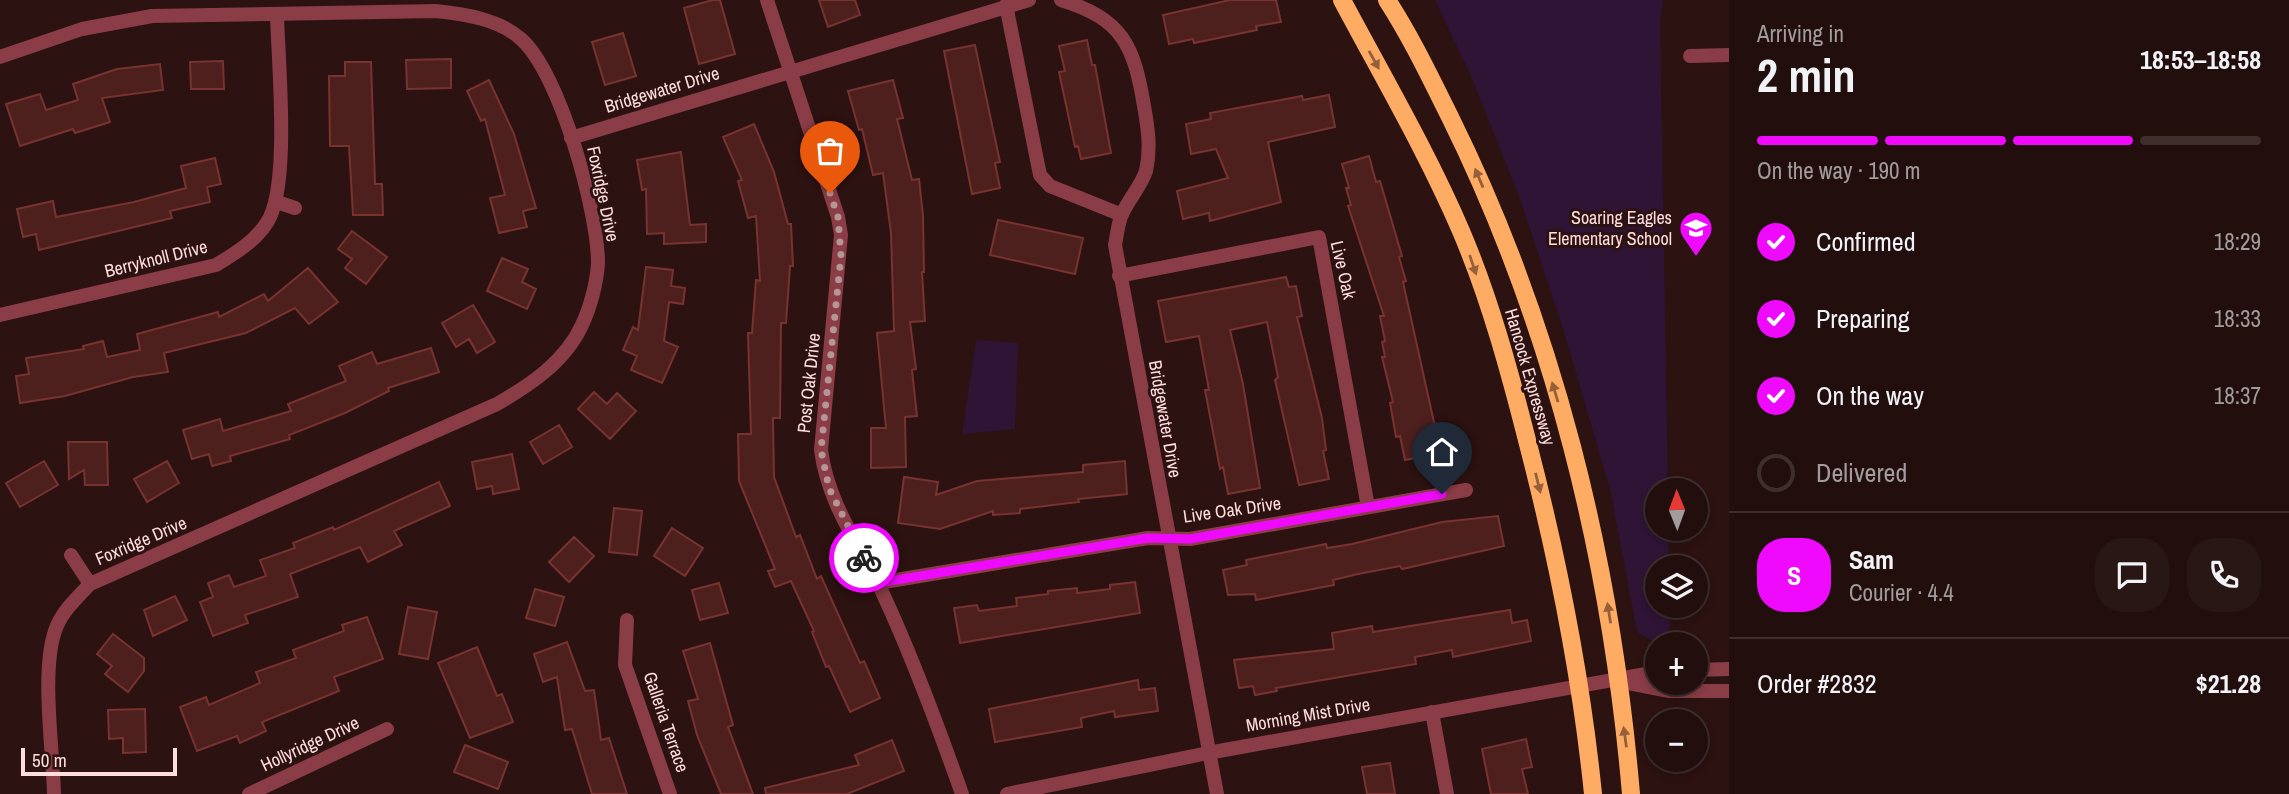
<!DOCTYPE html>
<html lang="en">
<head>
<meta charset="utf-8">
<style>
  body { margin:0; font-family:"Archivo Narrow",sans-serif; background:#291716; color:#f1f3f6; height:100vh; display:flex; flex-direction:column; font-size:26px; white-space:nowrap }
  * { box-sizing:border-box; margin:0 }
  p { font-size:23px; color:#a29c9d }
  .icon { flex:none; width:38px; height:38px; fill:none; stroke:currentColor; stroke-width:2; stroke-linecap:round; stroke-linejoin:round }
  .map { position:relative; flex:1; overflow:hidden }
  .drawer { display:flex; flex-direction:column; background:#210e0d; width:560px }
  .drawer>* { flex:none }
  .needle { width:46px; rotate:359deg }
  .fabs { position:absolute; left:1645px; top:478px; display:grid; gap:14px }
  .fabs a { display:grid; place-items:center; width:63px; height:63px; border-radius:50%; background:#210e0d; box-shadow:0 4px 10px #0003,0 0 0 2px #3e2e2e; font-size:35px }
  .scale { position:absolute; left:21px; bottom:18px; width:156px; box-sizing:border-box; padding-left:7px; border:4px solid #ffdcde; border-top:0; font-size:19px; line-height:24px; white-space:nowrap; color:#ffdcde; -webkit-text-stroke:5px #2c1211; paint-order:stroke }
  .pin { position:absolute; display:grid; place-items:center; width:60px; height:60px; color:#fff; margin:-72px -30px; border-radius:50% 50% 50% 0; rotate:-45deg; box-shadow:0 0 7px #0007 }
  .pin .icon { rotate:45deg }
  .courier { position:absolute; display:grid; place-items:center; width:70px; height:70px; margin:-35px; border:5px solid #ef0afd; border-radius:50%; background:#fff; color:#222; box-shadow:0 2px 9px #0007 }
  .overview em { font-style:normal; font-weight:700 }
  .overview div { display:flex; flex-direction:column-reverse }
  .overview { display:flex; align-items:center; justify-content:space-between; height:119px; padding:0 28px }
  h1 { font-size:46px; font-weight:700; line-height:52px }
  .bar { display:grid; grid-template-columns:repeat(4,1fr); gap:10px 7px; align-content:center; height:84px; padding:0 28px }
  .bar i { height:9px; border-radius:5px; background:#3e2e2e }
  .bar .active { background:#ef0afd }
  .bar p { grid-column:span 4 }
  .line { display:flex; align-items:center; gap:18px; padding:0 28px; border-top:2px solid #3e2e2e }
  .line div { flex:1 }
  .round { display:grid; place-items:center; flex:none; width:74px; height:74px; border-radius:28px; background:#291716 }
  ol { padding:0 28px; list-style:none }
  li { display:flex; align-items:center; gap:21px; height:77px }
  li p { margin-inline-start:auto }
  li .icon { padding:7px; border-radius:50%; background:#ef0afd; color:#fff; stroke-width:4 }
  li:last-child { color:#a29c9d }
  li i { width:38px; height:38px; border:4px solid #3e2e2e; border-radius:50% }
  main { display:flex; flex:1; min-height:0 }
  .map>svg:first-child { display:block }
  .green { fill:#2f1436 }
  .building { fill:#4d201e; stroke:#783330; stroke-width:2 }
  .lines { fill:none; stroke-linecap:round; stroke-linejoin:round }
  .minor { stroke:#8a3d46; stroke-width:14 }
  .primary { stroke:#feac64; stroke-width:18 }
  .oneway { fill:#955f3a }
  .done { stroke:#b59596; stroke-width:7; stroke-dasharray:0 12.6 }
  .route { stroke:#ef0afd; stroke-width:9 }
  .labels { text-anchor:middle; stroke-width:6; stroke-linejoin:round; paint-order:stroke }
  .street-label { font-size:18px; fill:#ffdcde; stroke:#2c1211 }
  .poi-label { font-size:18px; fill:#ffdcde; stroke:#2c1211; text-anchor:end }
</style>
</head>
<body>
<main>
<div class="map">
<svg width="1729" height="794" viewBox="0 0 1729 794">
  <rect width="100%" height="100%" fill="#2c1211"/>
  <path class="green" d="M1435,0H1663L1660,26L1668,490H1657V528L1668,529L1669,567H1657V606H1669L1670,644H1658L1637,632L1610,489L1565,335L1521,201L1471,76Z
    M976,340L1018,343L1015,429L962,434Z"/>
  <path class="building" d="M713,0H720L735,54L699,64L684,8Z
    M819,0H855L860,15L828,27Z
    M1230,0H1276L1281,22L1256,26L1257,30L1194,43L1193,39L1169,44L1163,15Z
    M623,33L636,76L605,85L592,42Z
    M1087,40L1092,65H1095L1111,153L1081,159L1078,146L1075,147L1059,72L1065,71L1059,46Z
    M975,45L1000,162L995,163L1000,188L972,194L944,51Z
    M451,59V88L407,89L406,60Z
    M223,61L224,89H191L190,62Z
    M345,62H371L375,184H382L383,215H353L349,146H330L329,76H345Z
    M160,64L163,90L102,98L110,122L75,133L73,129L20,146L6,104L40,94L46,110L78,100L73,84L117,69Z
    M489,80L514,134L536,208L523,211L527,227L499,233L490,198L505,195L485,119L481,121L467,91Z
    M893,80L903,118L897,119L912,180L919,179L923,216L924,272H922L925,321L910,322L916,369L912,370L917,416L905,417L906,467L871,468V428H886L877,333L894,331L891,233L883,173L873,175L862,129L859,130L848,91Z
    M1329,95L1335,127L1268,142L1281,202L1210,221L1209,213L1183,219L1177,191L1228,178L1216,149L1191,154L1186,124L1211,119L1210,113L1302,96L1303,100Z
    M754,124L774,172L788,224H791L793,266H790L786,323H781L780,418H773L774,477L796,537L800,535L817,579L821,576L860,663L864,661L880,698L850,712L829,666L826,667L812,632L814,631L791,581L775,587L768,571L775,569L739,481L738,434H751L748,333H752L756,280L760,281L756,216L748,218L738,181L742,180L723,137Z
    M681,152L690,225L706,224V242L664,244V233L647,234L646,189L642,190L637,160Z
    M1369,156L1376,182L1380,181L1402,256L1399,257L1406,281L1403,282L1435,427L1437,454L1405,460L1400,436L1396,437L1390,403L1393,402L1382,357H1385L1382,342L1385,341L1380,316H1384L1348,206L1351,205L1346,188H1349L1342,164Z
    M215,158L221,184L207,187L210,202L170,211L172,218L39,250L36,234L23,237L17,209L53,201L56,217L134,202L186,188L181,166Z
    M998,220L1083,238L1075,274L990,255Z
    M352,231L387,257L366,284L345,268L352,259L338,249Z
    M502,258L528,269L522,282L536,289L527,309L487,291Z
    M646,267L673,270L671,286L685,288L683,304L669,302L664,341L678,347L662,383L631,370L637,356L623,350L633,327L638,330Z
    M308,268L338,302L309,324L295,308L246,333L164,353L168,372L133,377L65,396L20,403L16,376L29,374L26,358L84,349L83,346L103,341L107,357L140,350L137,334L218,312L219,317L264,294L268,301Z
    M1286,277L1289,287L1296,286L1302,316L1297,317L1322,418L1326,450L1323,451L1329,479L1299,485L1275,380L1278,377L1267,322L1230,330L1243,384L1260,488L1228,494L1223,467L1220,469L1205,390H1209L1199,336L1166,342L1158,301Z
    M473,305L495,342L477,353L469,339L456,347L442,323Z
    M431,348L439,372L388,388L389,391L345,413L289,435L290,439L230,456L231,461L212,466L209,454L192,459L183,430L220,419L223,431L291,411L288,404L346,381L339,366L372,352L377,364Z
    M594,392L607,404L617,393L636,411L610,439L578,409Z
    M559,425L572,447L543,464L530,442Z
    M68,442H107L108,485H85L84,470L69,479Z
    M512,454L519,489L493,494L492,486L477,489L472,462Z
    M44,461L58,485L20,507L6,483Z
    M167,461L179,483L147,502L134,479Z
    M1125,461L1127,494L1078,499L1079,502L1020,509V513L993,515V511L940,529L898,523L904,477L938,482L936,495L977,481L1083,472V465Z
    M439,482L450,506L394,531L402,545L368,562L360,547L290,574L298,597L245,615L248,623L213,636L200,602L213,597L208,583L229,575L234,587L266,576L260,560L295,548L293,543L333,527L334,530Z
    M614,508L642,511L637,555L609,552Z
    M1498,516L1504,546L1402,569L1400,566L1358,574L1333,580L1334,585L1256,600L1255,594L1228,595L1223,570L1247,565L1246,560L1326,544L1327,548L1352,544L1442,522Z
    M672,528L703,548L685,576L654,556Z
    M574,537L594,556L569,582L549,562Z
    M1135,582L1140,613L960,643L954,608L977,605L979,611L1017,606L1016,598L1048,594V591L1077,588V593L1110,589V585Z
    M719,583L728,613L700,620L692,590Z
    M535,589L564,597L555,626L526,618Z
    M175,596L187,620L153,636L144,610Z
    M408,607L437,612L428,659L399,654Z
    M1510,610L1512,623L1527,620L1531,641L1453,657L1452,650L1415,657L1416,664L1276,688L1277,691L1255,695L1253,686L1239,688L1234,660L1334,649L1332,633L1372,626L1373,632Z
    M367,617L383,659L334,677L339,691L262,722L266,731L240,743L237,736L197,751L180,707L206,697L209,705L260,683L256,672L296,658L293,650L344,631L342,625Z
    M113,634L144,658V671L128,692L105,674L112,666L97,654Z
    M567,642L585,691L594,690L601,740L609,738L627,794H592L572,729L565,730L557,677L543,682L534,654Z
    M710,643L733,725L728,727L753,794H721L697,735L688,701L698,699L683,651Z
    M477,647L497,696L502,694L513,722L470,738L438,663Z
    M1138,680L1139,690L1155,688L1158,711L1115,717L1114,711L1081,718L1082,727L995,742L989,709Z
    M145,709L146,752L123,753V738L109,739L108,710Z
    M1526,739L1532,767L1522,769L1528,794H1491L1482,749Z
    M892,740L904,771L847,794H766L765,788L859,765L855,755Z
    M465,745L508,762L498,789L454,772Z
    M1390,763L1395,794H1367L1362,767Z"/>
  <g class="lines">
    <path class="minor" d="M767,0L838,217L841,235L821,450C828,505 861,547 884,596C914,661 938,726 962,794
      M1061,0C1123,19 1134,46 1144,106C1148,128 1151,149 1146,171C1141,186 1129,199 1122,214C1118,223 1117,235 1115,245L1217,794
      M1006,5L1040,175L1050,186L1122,215
      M1690,56L1729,55
      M0,57L82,29L152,16L436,11C464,14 499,19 521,39C560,73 598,212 598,263C597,283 590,308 582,325C565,362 530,385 497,404L90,584C77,598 61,612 55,631C41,672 53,749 54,794
      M571,138L1029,0
      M277,202L295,208
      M1119,276L1319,237L1368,507
      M0,315L216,265C234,254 254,242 266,224C291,190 278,61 277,15
      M71,555L90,584
      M878,583L1148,538L1190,539L1466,490
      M627,620L625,665L670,794
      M1696,670L1729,669
      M1622,682L1668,691H1729
      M1432,712L1447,794
      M249,794L387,729
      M1007,794L1208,753L1657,672"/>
    <path class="primary" d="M1342,0C1383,77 1427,152 1461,231C1490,299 1510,373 1528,444C1558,560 1581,675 1593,794
      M1387,0C1411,37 1430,77 1450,117C1554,327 1611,560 1631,794"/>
  </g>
  <defs><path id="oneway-solid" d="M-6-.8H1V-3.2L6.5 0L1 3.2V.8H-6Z" transform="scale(1.75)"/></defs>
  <g class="oneway">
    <use href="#oneway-solid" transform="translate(1374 60) rotate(61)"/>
    <use href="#oneway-solid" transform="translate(1479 178) rotate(-113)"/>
    <use href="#oneway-solid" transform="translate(1473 265) rotate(71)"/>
    <use href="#oneway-solid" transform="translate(1555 392) rotate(-107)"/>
    <use href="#oneway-solid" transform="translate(1538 483) rotate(76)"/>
    <use href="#oneway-solid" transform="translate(1609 613) rotate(-99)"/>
    <use href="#oneway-solid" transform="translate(1625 737) rotate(-98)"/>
  </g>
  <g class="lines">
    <path class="done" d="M830,193L838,217L841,256L821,450L829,488L864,558"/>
    <path class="route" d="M864,558L878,583L1148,538L1190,539L1442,494"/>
  </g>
  <defs>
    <symbol id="school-pin" viewBox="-11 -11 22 30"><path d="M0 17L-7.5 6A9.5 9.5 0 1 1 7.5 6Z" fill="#ef0afd" stroke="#2c1211"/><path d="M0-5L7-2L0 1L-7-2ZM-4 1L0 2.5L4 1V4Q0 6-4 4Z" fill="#fff"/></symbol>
  </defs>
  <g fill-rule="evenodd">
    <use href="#school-pin" x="1677" y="209" width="38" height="52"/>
  </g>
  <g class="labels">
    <g class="street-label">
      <text transform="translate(662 90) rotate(-17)" y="6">Bridgewater Drive</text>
      <text transform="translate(603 194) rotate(78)" y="6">Foxridge Drive</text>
      <text transform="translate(156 259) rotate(-14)" y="6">Berryknoll Drive</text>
      <text transform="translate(1343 270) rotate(77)" y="6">Live Oak</text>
      <text transform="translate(1530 377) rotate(74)" y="6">Hancock Expressway</text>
      <text transform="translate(809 383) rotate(-84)" y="6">Post Oak Drive</text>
      <text transform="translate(1165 419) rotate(80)" y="6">Bridgewater Drive</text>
      <text transform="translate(1232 510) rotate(-8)" y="6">Live Oak Drive</text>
      <text transform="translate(141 541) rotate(-23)" y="6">Foxridge Drive</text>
      <text transform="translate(1308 715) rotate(-10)" y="6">Morning Mist Drive</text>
      <text transform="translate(666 722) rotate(71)" y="6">Galleria Terrace</text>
      <text transform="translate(310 744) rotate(-25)" y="6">Hollyridge Drive</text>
    </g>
    <g class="poi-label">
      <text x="1672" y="224">Soaring Eagles<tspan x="1672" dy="21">Elementary School</tspan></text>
    </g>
  </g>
</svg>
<div class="fabs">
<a><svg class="needle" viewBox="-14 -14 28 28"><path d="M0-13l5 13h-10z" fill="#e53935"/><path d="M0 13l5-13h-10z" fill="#a29c9d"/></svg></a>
<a><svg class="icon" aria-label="layers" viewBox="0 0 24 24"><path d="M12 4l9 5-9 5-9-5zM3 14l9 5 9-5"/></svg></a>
<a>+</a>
<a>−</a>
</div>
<div class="scale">50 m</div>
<div class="pin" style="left:830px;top:193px;background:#ea580c"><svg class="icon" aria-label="bag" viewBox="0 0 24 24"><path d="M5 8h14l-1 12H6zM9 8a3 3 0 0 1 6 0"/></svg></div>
<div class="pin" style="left:1442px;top:494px;background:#1f2937"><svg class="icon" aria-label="home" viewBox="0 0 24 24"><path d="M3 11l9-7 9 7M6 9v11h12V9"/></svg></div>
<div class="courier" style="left:864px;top:558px"><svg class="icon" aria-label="bike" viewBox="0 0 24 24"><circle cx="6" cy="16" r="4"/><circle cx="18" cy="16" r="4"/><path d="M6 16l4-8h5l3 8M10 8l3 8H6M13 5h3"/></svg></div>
</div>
<section class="drawer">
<div class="overview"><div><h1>2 min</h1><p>Arriving in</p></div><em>18:53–18:58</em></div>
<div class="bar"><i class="active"></i><i class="active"></i><i class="active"></i><i></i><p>On the way · 190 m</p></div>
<ol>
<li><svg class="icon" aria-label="check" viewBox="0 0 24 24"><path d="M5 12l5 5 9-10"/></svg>Confirmed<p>18:29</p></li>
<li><svg class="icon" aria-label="check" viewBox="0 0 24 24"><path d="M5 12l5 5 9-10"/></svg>Preparing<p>18:33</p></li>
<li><svg class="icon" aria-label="check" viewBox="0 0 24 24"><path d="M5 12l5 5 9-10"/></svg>On the way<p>18:37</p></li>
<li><i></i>Delivered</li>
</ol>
<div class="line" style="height:126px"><b class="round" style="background:#ef0afd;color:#fff">S</b><div><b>Sam</b><p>Courier · 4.4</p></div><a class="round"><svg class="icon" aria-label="chat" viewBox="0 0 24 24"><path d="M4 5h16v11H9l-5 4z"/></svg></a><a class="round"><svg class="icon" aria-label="phone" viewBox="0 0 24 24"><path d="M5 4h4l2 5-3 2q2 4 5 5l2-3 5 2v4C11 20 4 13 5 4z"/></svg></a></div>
<div class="line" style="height:91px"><div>Order #2832</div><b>$21.28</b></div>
</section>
</main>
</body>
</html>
